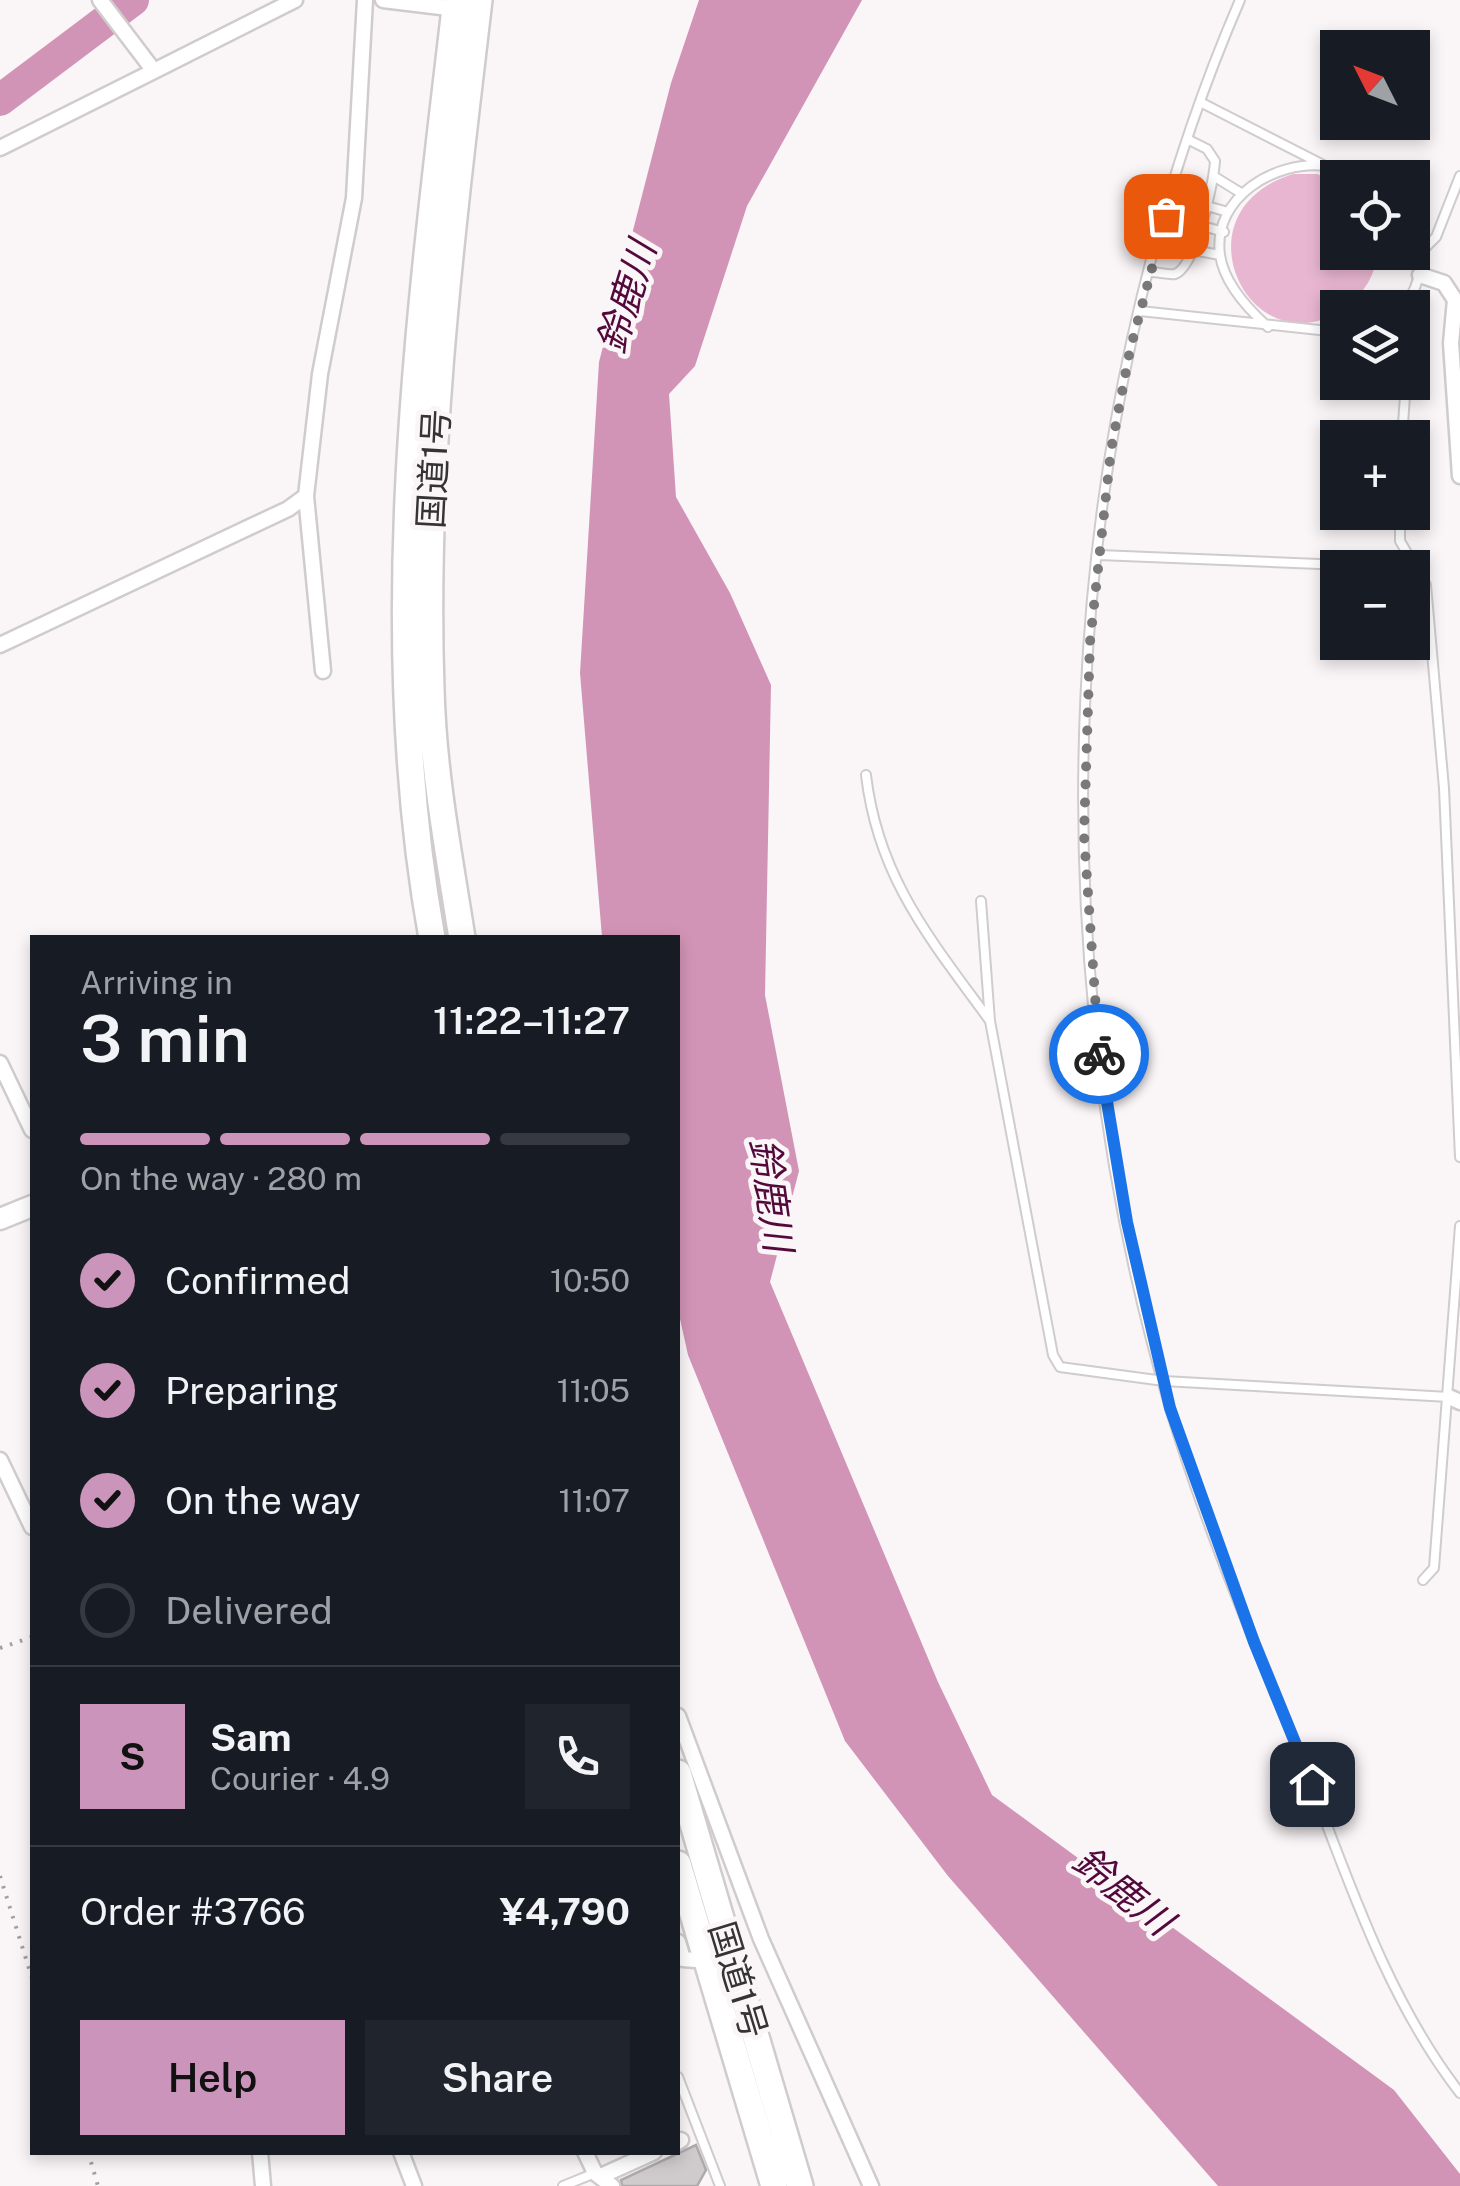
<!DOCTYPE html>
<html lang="en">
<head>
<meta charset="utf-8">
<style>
  body { margin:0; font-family:"Public Sans","Noto Sans JP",sans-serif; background:#20242c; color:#f1f3f6; height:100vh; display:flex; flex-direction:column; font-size:38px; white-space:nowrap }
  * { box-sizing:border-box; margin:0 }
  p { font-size:32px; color:#9ea1a6 }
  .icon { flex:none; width:55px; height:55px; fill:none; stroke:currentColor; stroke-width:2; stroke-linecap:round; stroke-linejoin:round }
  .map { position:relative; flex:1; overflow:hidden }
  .sheet { position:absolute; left:30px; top:935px; width:650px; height:1220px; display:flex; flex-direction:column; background:#171b24; border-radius:0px; box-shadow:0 5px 15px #0003 }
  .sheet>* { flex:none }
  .needle { width:65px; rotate:312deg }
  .fabs { position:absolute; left:1320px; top:30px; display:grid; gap:20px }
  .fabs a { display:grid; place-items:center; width:110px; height:110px; border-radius:0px; background:#171b24; box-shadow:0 5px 15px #0003; font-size:50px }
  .pin { position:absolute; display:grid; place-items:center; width:85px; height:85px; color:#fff; margin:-42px; border-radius:20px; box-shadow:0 5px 15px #0006 }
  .courier { position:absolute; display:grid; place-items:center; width:100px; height:100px; margin:-50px; border:8px solid #1a73e8; border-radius:50%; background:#fff; color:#222; box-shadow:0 2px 12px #0007 }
  .head em { font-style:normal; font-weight:600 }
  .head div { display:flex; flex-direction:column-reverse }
  .head { display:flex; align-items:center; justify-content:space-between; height:170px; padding:0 50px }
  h1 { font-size:65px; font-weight:600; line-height:75px }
  .bar { display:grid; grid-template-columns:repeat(4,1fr); gap:15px 10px; align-content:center; height:120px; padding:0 50px }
  .bar i { height:12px; border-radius:8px; background:#363941 }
  .bar .on { background:#cb94bb }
  .bar p { grid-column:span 4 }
  .line { display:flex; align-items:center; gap:25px; padding:0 50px; border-top:2px solid #363941 }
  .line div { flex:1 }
  .round { display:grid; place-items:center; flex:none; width:105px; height:105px; border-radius:0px; background:#20242c }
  ol { padding:0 50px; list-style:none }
  li { display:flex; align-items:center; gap:30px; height:110px }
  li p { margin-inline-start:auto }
  li .icon { padding:10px; border-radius:50%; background:#cb94bb; color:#111; stroke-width:4 }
  li:last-child { color:#9ea1a6 }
  li i { width:55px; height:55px; border:5px solid #363941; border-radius:50% }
  .action { display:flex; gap:20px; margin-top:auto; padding:20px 50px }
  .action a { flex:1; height:115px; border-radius:0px; background:#cb94bb; color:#111; font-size:40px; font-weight:600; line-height:115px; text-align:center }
  .action a+a { background:#20242c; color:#f1f3f6 }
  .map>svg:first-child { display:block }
  .green { fill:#e9b6d1 }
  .water { fill:#d294b6 }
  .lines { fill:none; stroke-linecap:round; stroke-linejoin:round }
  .river { stroke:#d294b6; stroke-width:32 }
  .building { fill:#cfcbcd; stroke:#aeaaac; stroke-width:2.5 }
  .lane-casing { stroke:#d0ccce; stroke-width:12 }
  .street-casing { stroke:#d0ccce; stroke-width:19 }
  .secondary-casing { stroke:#d0ccce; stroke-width:25 }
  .highway-casing { stroke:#d0ccce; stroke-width:30 }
  .path { stroke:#a3a0a2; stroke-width:4; stroke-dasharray:2.5 8; stroke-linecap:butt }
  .lane { stroke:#fff; stroke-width:8 }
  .street { stroke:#fff; stroke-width:14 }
  .secondary { stroke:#fff; stroke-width:20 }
  .highway { stroke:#fff; stroke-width:25 }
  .done { stroke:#7a7879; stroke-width:10; stroke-dasharray:0 18 }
  .route { stroke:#1a73e8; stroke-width:12 }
  .labels { text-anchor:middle; stroke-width:10; stroke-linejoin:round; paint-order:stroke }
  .street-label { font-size:35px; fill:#353435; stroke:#faf5f7 }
  .water-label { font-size:38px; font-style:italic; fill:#53093b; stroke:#faf5f7 }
</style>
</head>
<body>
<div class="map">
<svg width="1460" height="2186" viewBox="0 0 1460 2186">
  <rect width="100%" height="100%" fill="#faf5f7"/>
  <path class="green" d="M1293,174H1317L1337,181L1338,252L1377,253C1375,278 1362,297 1341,308C1337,310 1335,314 1331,316C1244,357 1177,210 1293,174Z"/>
  <path class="water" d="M699,0H862L747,206L695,366L669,394L676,497L730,593L771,685L765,995L799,1171L770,1282L938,1682L992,1795L1394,2090L1460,2174V2186H1218L948,1876L845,1741L688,1355L678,1310V938L602,937L580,673L599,362L671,83Z"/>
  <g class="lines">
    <path class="river" d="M0,100L133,0"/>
  </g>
  <path class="building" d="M696,2145L706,2170L697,2186H622L621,2180Z"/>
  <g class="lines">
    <defs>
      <path id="lane" d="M1240,0C1054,431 1037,959 1170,1408C1203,1519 1249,1629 1293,1737C1341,1856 1380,1990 1460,2093
        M1202,103L1349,178
        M1215,177L1241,193
        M1172,196L1228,212
        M1166,216L1224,232
        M1193,250L1220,255
        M1421,252L1436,237L1460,176
        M1151,272C1158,272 1169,275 1175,274C1196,267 1214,181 1215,161L1207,149L1189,140
        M1404,308C1421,283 1428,253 1412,225
        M1140,311L1338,332
        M1412,321V324
        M1268,327C1248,309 1224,283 1220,255C1212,197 1276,160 1325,166
        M1402,438L1406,382
        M1400,512V541L1426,585L1444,788L1460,1157
        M1099,555L1416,568
        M866,775C878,878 931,940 990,1021
        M981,901L990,1021L1053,1355L1060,1367L1164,1381L1449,1397
        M1423,1580L1434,1568L1460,1226
        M678,2077L720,2186
        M563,2186L595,2173"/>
      <path id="street" d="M100,0L154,71L295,0
        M383,0L457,9
        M0,148L154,71
        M1420,275L1444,283L1455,300L1451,343L1460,476
        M0,645L288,509L306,496
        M323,671L306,496L320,374L354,198L365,0
        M0,1063L32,1130
        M1449,1397L1460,1402
        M0,1460L32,1527
        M678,1716L761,1939L871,2186
        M678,1942L683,1959L708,1961
        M678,2142L681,2140
        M260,2152L263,2186
        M401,2152L414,2186
        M585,2152L595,2173L612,2186
        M601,2176L654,2152"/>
      <path id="secondary" d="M0,1219L32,1206"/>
      <path id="highway" d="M432,938C376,628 420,309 456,0
        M462,938C449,855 433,772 431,689C423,458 452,229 479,0
        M678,1773L800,2186
        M678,1864L774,2186"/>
    </defs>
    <use href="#lane" class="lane-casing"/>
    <use href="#street" class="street-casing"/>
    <use href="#secondary" class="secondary-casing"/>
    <use href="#highway" class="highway-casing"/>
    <path class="path" d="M0,1648L32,1637
      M0,1876L32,1978
      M88,2152L98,2186"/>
    <use href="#lane" class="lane"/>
    <use href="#street" class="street"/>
    <use href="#secondary" class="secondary"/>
    <use href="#highway" class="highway"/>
  </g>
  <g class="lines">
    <path class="done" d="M1099,1054L1084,835L1090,642L1111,450L1130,350L1166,216"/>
    <path class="route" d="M1099,1054L1127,1222L1170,1408L1254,1642L1312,1784"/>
  </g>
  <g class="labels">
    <g class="street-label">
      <text transform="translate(434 469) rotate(-87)" y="12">国道1号</text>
      <text transform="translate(738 1980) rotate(73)" y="12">国道1号</text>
    </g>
    <g class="water-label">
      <text transform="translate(627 297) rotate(-73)" y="13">鈴鹿川</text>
      <text transform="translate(771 1195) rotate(82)" y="13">鈴鹿川</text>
      <text transform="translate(1123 1891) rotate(39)" y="13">鈴鹿川</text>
    </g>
  </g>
</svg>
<div class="fabs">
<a><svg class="needle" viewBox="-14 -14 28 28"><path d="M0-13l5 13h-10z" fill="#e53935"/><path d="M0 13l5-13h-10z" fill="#9ea1a6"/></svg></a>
<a><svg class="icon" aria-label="locate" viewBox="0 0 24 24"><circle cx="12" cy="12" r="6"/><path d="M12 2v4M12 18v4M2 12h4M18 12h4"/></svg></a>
<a><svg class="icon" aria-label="layers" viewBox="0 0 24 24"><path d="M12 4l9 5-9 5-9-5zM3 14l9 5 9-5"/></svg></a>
<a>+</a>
<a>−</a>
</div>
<div class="pin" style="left:1166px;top:216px;background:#ea580c"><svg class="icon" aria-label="bag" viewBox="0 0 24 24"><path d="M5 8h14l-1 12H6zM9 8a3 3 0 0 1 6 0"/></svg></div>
<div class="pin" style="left:1312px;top:1784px;background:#1f2937"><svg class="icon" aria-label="home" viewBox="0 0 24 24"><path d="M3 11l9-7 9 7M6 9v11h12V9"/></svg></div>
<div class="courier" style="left:1099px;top:1054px"><svg class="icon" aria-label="bike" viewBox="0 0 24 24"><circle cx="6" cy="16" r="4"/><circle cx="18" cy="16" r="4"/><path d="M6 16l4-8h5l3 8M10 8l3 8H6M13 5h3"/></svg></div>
<section class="sheet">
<div class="head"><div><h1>3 min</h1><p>Arriving in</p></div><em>11:22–11:27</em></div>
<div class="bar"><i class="on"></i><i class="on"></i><i class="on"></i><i></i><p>On the way · 280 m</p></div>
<ol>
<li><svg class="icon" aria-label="check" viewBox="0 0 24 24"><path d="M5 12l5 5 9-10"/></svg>Confirmed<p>10:50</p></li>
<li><svg class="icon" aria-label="check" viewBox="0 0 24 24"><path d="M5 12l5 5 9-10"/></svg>Preparing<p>11:05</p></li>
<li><svg class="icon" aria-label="check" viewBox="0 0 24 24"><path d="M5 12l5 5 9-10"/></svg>On the way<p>11:07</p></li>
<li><i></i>Delivered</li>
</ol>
<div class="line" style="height:180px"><b class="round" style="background:#cb94bb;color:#111">S</b><div><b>Sam</b><p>Courier · 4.9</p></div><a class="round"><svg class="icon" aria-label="phone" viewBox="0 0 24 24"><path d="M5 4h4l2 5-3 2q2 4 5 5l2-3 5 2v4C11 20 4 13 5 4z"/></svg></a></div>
<div class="line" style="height:130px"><div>Order #3766</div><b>¥4,790</b></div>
<div class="action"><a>Help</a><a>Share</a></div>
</section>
</div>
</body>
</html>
